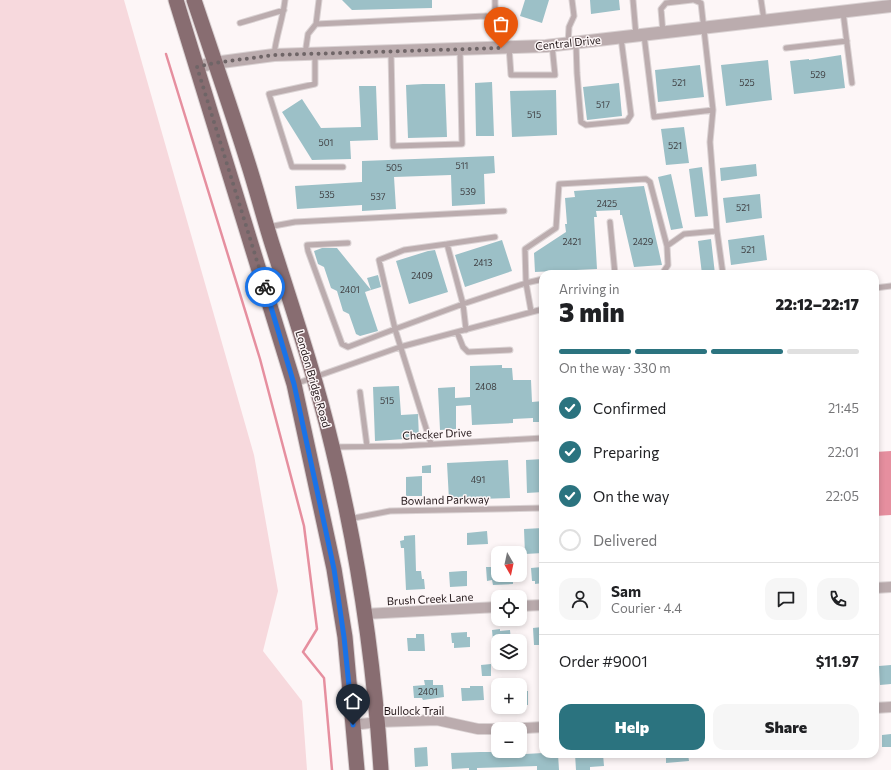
<!DOCTYPE html>
<html lang="en">
<head>
<meta charset="utf-8">
<style>
  body { margin:0; font-family:Commissioner,sans-serif; background:#f6f6f6; color:#202124; height:100vh; display:flex; flex-direction:column; font-size:15px; white-space:nowrap }
  * { box-sizing:border-box; margin:0 }
  p { font-size:13px; color:#757577 }
  .icon { flex:none; width:22px; height:22px; fill:none; stroke:currentColor; stroke-width:2; stroke-linecap:round; stroke-linejoin:round }
  .map { position:relative; flex:1; overflow:hidden }
  .details { position:absolute; left:539px; top:270px; width:340px; height:488px; display:flex; flex-direction:column; background:#fff; border-radius:12px; box-shadow:0 2px 6px #0003 }
  .details>* { flex:none }
  .needle { width:26px; rotate:171deg }
  .tools { position:absolute; left:491px; top:546px; display:grid; gap:8px }
  .tools a { display:grid; place-items:center; width:36px; height:36px; border-radius:8px; background:#fff; box-shadow:0 2px 6px #0003; font-size:20px }
  .pin { position:absolute; display:grid; place-items:center; width:34px; height:34px; color:#fff; margin:-41px -17px; border-radius:50% 50% 50% 0; rotate:-45deg; box-shadow:0 0 4px #0007 }
  .pin .icon { rotate:45deg }
  .courier { position:absolute; display:grid; place-items:center; width:40px; height:40px; margin:-20px; border:3px solid #1a73e8; border-radius:50%; background:#fff; color:#222; box-shadow:0 1px 5px #0007 }
  .summary em { font-style:normal; font-weight:800 }
  .summary div { display:flex; flex-direction:column-reverse }
  .summary { display:flex; align-items:center; justify-content:space-between; height:68px; padding:0 20px }
  h1 { font-size:26px; font-weight:800; line-height:30px }
  .bar { display:grid; grid-template-columns:repeat(4,1fr); gap:6px 4px; align-content:center; height:48px; padding:0 20px }
  .bar i { height:5px; border-radius:3px; background:#e0e0e0 }
  .bar .current { background:#2b737f }
  .bar p { grid-column:span 4 }
  .line { display:flex; align-items:center; gap:10px; padding:0 20px; border-top:1px solid #e0e0e0 }
  .line div { flex:1 }
  .round { display:grid; place-items:center; flex:none; width:42px; height:42px; border-radius:12px; background:#f6f6f6 }
  ol { padding:0 20px; list-style:none }
  li { display:flex; align-items:center; gap:12px; height:44px }
  li p { margin-inline-start:auto }
  li .icon { padding:4px; border-radius:50%; background:#2b737f; color:#fff; stroke-width:4 }
  li:last-child { color:#757577 }
  li i { width:22px; height:22px; border:2px solid #e0e0e0; border-radius:50% }
  .primary-button { display:flex; gap:8px; margin-top:auto; padding:8px 20px }
  .primary-button a { flex:1; height:46px; border-radius:12px; background:#2b737f; color:#fff; font-size:16px; font-weight:800; line-height:46px; text-align:center }
  .primary-button a+a { background:#f6f6f6; color:#202124 }
  .map>svg:first-child { display:block }
  .green { fill:#f7d9dd }
  .water { fill:#e68f9f }
  .lines { fill:none; stroke-linecap:round; stroke-linejoin:round }
  .stream { stroke:#e68f9f; stroke-width:2.5 }
  .building { fill:#9cc0c7 }
  .service-casing { stroke:#dad2d3; stroke-width:7 }
  .minor-casing { stroke:#dad2d3; stroke-width:12 }
  .tertiary-casing { stroke:#dad2d3; stroke-width:14 }
  .primary-casing { stroke:#dad2d3; stroke-width:17 }
  .service { stroke:#bbacae; stroke-width:5 }
  .minor { stroke:#bbacae; stroke-width:10 }
  .tertiary { stroke:#bbacae; stroke-width:12 }
  .primary { stroke:#886d71; stroke-width:15 }
  .done { stroke:#6f6567; stroke-width:4; stroke-dasharray:0 7.2 }
  .route { stroke:#1a73e8; stroke-width:5 }
  .labels { text-anchor:middle; stroke-width:3; stroke-linejoin:round; paint-order:stroke }
  .number-label { font-size:9px; fill:#414144 }
  .street-label { font-size:11px; fill:#231719; stroke:#fdf6f7 }
</style>
</head>
<body>
<div class="map">
<svg width="891" height="770" viewBox="0 0 891 770">
  <rect width="100%" height="100%" fill="#fdf6f7"/>
  <path class="green" d="M0,0H124L254,455L278,591L263,651L302,701L307,770H0Z"/>
  <path class="water" d="M891,451V515L875,516V452Z"/>
  <g class="lines">
    <path class="stream" d="M166,54L260,359L304,526L317,629L303,652L324,678L332,770"/>
  </g>
  <path class="building" d="M342,0H432V8L352,10Z
    M525,0H549L542,23L520,16Z
    M590,0H619L620,10L591,14Z
    M841,55L845,88L794,94L790,61L809,59V60Z
    M768,60L772,100L726,106L721,65Z
    M700,65L704,97L658,102L655,70Z
    M492,82L494,136H476L475,83Z
    M619,83L622,116L587,120L583,87Z
    M423,84H445L447,137L408,138L406,85Z
    M359,86H376L378,140L350,141L351,159L312,160L282,112L302,99L321,128L361,127Z
    M556,90L557,135L512,137L510,91Z
    M684,127L689,163L666,165L661,129Z
    M494,156L495,173L484,174L485,204L452,206L451,175L394,177L396,209L362,211V205L297,209L295,186L362,182V161Z
    M756,164L757,176L721,181L720,168Z
    M702,167L708,216L695,217L689,169Z
    M671,174L683,228L671,230L658,177Z
    M644,186L662,265L634,267L622,215H620V210L596,211L597,217H594L597,269L535,272L534,253L566,232L565,224H567L565,198L575,197L574,191Z
    M760,194L762,218L726,223L723,198Z
    M764,235L767,260L731,265L728,240Z
    M711,239L715,274H702L698,241Z
    M502,240L512,271L465,287L455,255Z
    M322,248H337L371,290L365,292L378,331L360,336L356,334L349,314L343,311L337,291L331,288L324,267L318,264L314,251Z
    M435,250L448,292L409,304L396,261L428,251Z
    M378,275L381,287L371,290L367,278Z
    M502,365V368H512L513,380H531L532,402L543,401V422H533V418L513,419V423L472,425L471,405L456,406V429L440,430L438,388L455,387V398L470,397V366Z
    M399,386L401,415L418,414L419,438L375,441L373,387Z
    M543,459V492L527,493L526,460Z
    M508,460L510,498L449,500L447,463Z
    M431,465V473H422V466Z
    M422,476V496H406V477Z
    M543,528V553L525,554L524,529Z
    M487,531L488,544L467,545V533Z
    M415,535L416,571H421L422,579H424L425,589L406,590L404,548H401L400,541L404,540V536Z
    M486,567H498V575H513V584L493,585L492,580L487,581Z
    M542,567L543,583L535,584V581H532L531,568Z
    M463,571H467V586L450,587L449,572Z
    M542,627L543,645H534L533,628Z
    M500,629V631L510,630L511,641H493L492,630Z
    M467,632V637H470V647L454,648V643H452L451,633Z
    M416,634H424L425,651H408L407,638H416Z
    M491,664V676H482L481,665Z
    M891,665V684L880,685L879,666Z
    M424,680H433V685H443L444,697L423,700L422,698H414L413,686L425,685Z
    M470,686H483L484,700L462,701L461,688H470Z
    M520,691H528V705H520Z
    M891,734V747H882V735Z
    M427,747L428,766L415,767L414,748Z
    M480,752H506V755L543,753L558,754L559,770H537V766L477,768V770H469V768L452,769L451,753Z
    M575,754H603L604,766L590,767V770H576Z
    M666,754H688L689,761L666,763Z"/>
  <g class="lines">
    <defs>
      <path id="service" d="M633,0L636,35
        M761,0L764,20
        M843,12L852,83
        M495,20V0
        M240,23L284,10
        M316,24L319,0
        M663,33L661,9L666,3L692,0
        M644,35L654,117L713,110L701,3L694,0
        M576,43L577,73L581,122L586,125L627,121L631,115L621,38
        M568,44L569,27L574,16L572,0
        M509,47L511,75H555L552,45
        M786,48L847,41
        M391,52L393,146L462,144L460,49
        M305,54L308,34L316,24L486,16C503,23 501,31 501,48
        M315,54V84L269,94L292,167H343
        M274,55C276,36 283,19 285,0
        M610,222L615,274
        M268,227L295,222L504,211
        M717,231L723,274
        M495,237L447,244L463,304L526,283L525,249L556,228L559,184L646,179L650,182L667,246L668,265L662,274
        M348,243L307,245L308,251L342,344L348,347L395,329L379,260L404,250L447,244
        M667,246L684,234L717,231L710,142L713,110
        M875,288L891,286
        M531,311L526,283L543,279
        M457,332L463,347L468,352L510,350
        M295,384L400,347L543,309
        M360,392L367,446
        M431,444L395,329L463,304L466,330
        M334,447L402,446L543,438
        M349,519L390,511L543,508"/>
      <path id="minor" d="M875,588L891,587
        M520,606L543,605
        M364,614L498,607
        M875,708L891,707
        M353,725L378,722L437,720L478,729H498
        M509,729L543,727"/>
      <path id="tertiary" d="M197,67L214,63L274,55L546,46L891,6"/>
      <path id="primary" d="M176,0L294,384L334,569L345,637L357,770
        M194,0C212,54 231,108 248,163C257,191 264,219 273,247C294,313 316,379 332,446C358,552 374,662 381,770"/>
    </defs>
    <use href="#service" class="service-casing"/>
    <use href="#minor" class="minor-casing"/>
    <use href="#tertiary" class="tertiary-casing"/>
    <use href="#primary" class="primary-casing"/>
    <use href="#service" class="service"/>
    <use href="#minor" class="minor"/>
    <use href="#tertiary" class="tertiary"/>
    <use href="#primary" class="primary"/>
  </g>
  <g class="lines">
    <path class="done" d="M265,287L197,67L214,63L274,55L501,48"/>
    <path class="route" d="M265,287L294,384L334,569L344,637L353,725"/>
  </g>
  <g class="labels">
    <g class="number-label">
      <text x="818" y="78">529</text>
      <text x="679" y="86">521</text>
      <text x="747" y="86">525</text>
      <text x="603" y="108">517</text>
      <text x="534" y="118">515</text>
      <text x="326" y="146">501</text>
      <text x="675" y="149">521</text>
      <text x="462" y="169">511</text>
      <text x="394" y="171">505</text>
      <text x="468" y="195">539</text>
      <text x="327" y="198">535</text>
      <text x="378" y="200">537</text>
      <text x="607" y="207">2425</text>
      <text x="743" y="211">521</text>
      <text x="572" y="245">2421</text>
      <text x="643" y="245">2429</text>
      <text x="748" y="253">521</text>
      <text x="483" y="266">2413</text>
      <text x="422" y="279">2409</text>
      <text x="350" y="293">2401</text>
      <text x="486" y="390">2408</text>
      <text x="387" y="404">515</text>
      <text x="478" y="483">491</text>
      <text x="428" y="695">2401</text>
    </g>
    <g class="street-label">
      <text transform="translate(568 43) rotate(-6)" y="4">Central Drive</text>
      <text transform="translate(313 379) rotate(74)" y="4">London Bridge Road</text>
      <text transform="translate(437 434) rotate(-3)" y="4">Checker Drive</text>
      <text transform="translate(445 500) rotate(-1)" y="4">Bowland Parkway</text>
      <text transform="translate(430 599) rotate(-3)" y="4">Brush Creek Lane</text>
      <text x="414" y="715">Bullock Trail</text>
    </g>
  </g>
</svg>
<div class="tools">
<a><svg class="needle" viewBox="-14 -14 28 28"><path d="M0-13l5 13h-10z" fill="#e53935"/><path d="M0 13l5-13h-10z" fill="#757577"/></svg></a>
<a><svg class="icon" aria-label="locate" viewBox="0 0 24 24"><circle cx="12" cy="12" r="6"/><path d="M12 2v4M12 18v4M2 12h4M18 12h4"/></svg></a>
<a><svg class="icon" aria-label="layers" viewBox="0 0 24 24"><path d="M12 4l9 5-9 5-9-5zM3 14l9 5 9-5"/></svg></a>
<a>+</a>
<a>−</a>
</div>
<div class="pin" style="left:501px;top:48px;background:#ea580c"><svg class="icon" aria-label="bag" viewBox="0 0 24 24"><path d="M5 8h14l-1 12H6zM9 8a3 3 0 0 1 6 0"/></svg></div>
<div class="pin" style="left:353px;top:725px;background:#1f2937"><svg class="icon" aria-label="home" viewBox="0 0 24 24"><path d="M3 11l9-7 9 7M6 9v11h12V9"/></svg></div>
<div class="courier" style="left:265px;top:287px"><svg class="icon" aria-label="bike" viewBox="0 0 24 24"><circle cx="6" cy="16" r="4"/><circle cx="18" cy="16" r="4"/><path d="M6 16l4-8h5l3 8M10 8l3 8H6M13 5h3"/></svg></div>
<section class="details">
<div class="summary"><div><h1>3 min</h1><p>Arriving in</p></div><em>22:12–22:17</em></div>
<div class="bar"><i class="current"></i><i class="current"></i><i class="current"></i><i></i><p>On the way · 330 m</p></div>
<ol>
<li><svg class="icon" aria-label="check" viewBox="0 0 24 24"><path d="M5 12l5 5 9-10"/></svg>Confirmed<p>21:45</p></li>
<li><svg class="icon" aria-label="check" viewBox="0 0 24 24"><path d="M5 12l5 5 9-10"/></svg>Preparing<p>22:01</p></li>
<li><svg class="icon" aria-label="check" viewBox="0 0 24 24"><path d="M5 12l5 5 9-10"/></svg>On the way<p>22:05</p></li>
<li><i></i>Delivered</li>
</ol>
<div class="line" style="height:72px"><a class="round"><svg class="icon" aria-label="person" viewBox="0 0 24 24"><circle cx="12" cy="8" r="4"/><path d="M4 21q1-7 8-7t8 7"/></svg></a><div><b>Sam</b><p>Courier · 4.4</p></div><a class="round"><svg class="icon" aria-label="chat" viewBox="0 0 24 24"><path d="M4 5h16v11H9l-5 4z"/></svg></a><a class="round"><svg class="icon" aria-label="phone" viewBox="0 0 24 24"><path d="M5 4h4l2 5-3 2q2 4 5 5l2-3 5 2v4C11 20 4 13 5 4z"/></svg></a></div>
<div class="line" style="height:52px"><div>Order #9001</div><b>$11.97</b></div>
<div class="primary-button"><a>Help</a><a>Share</a></div>
</section>
</div>
</body>
</html>
